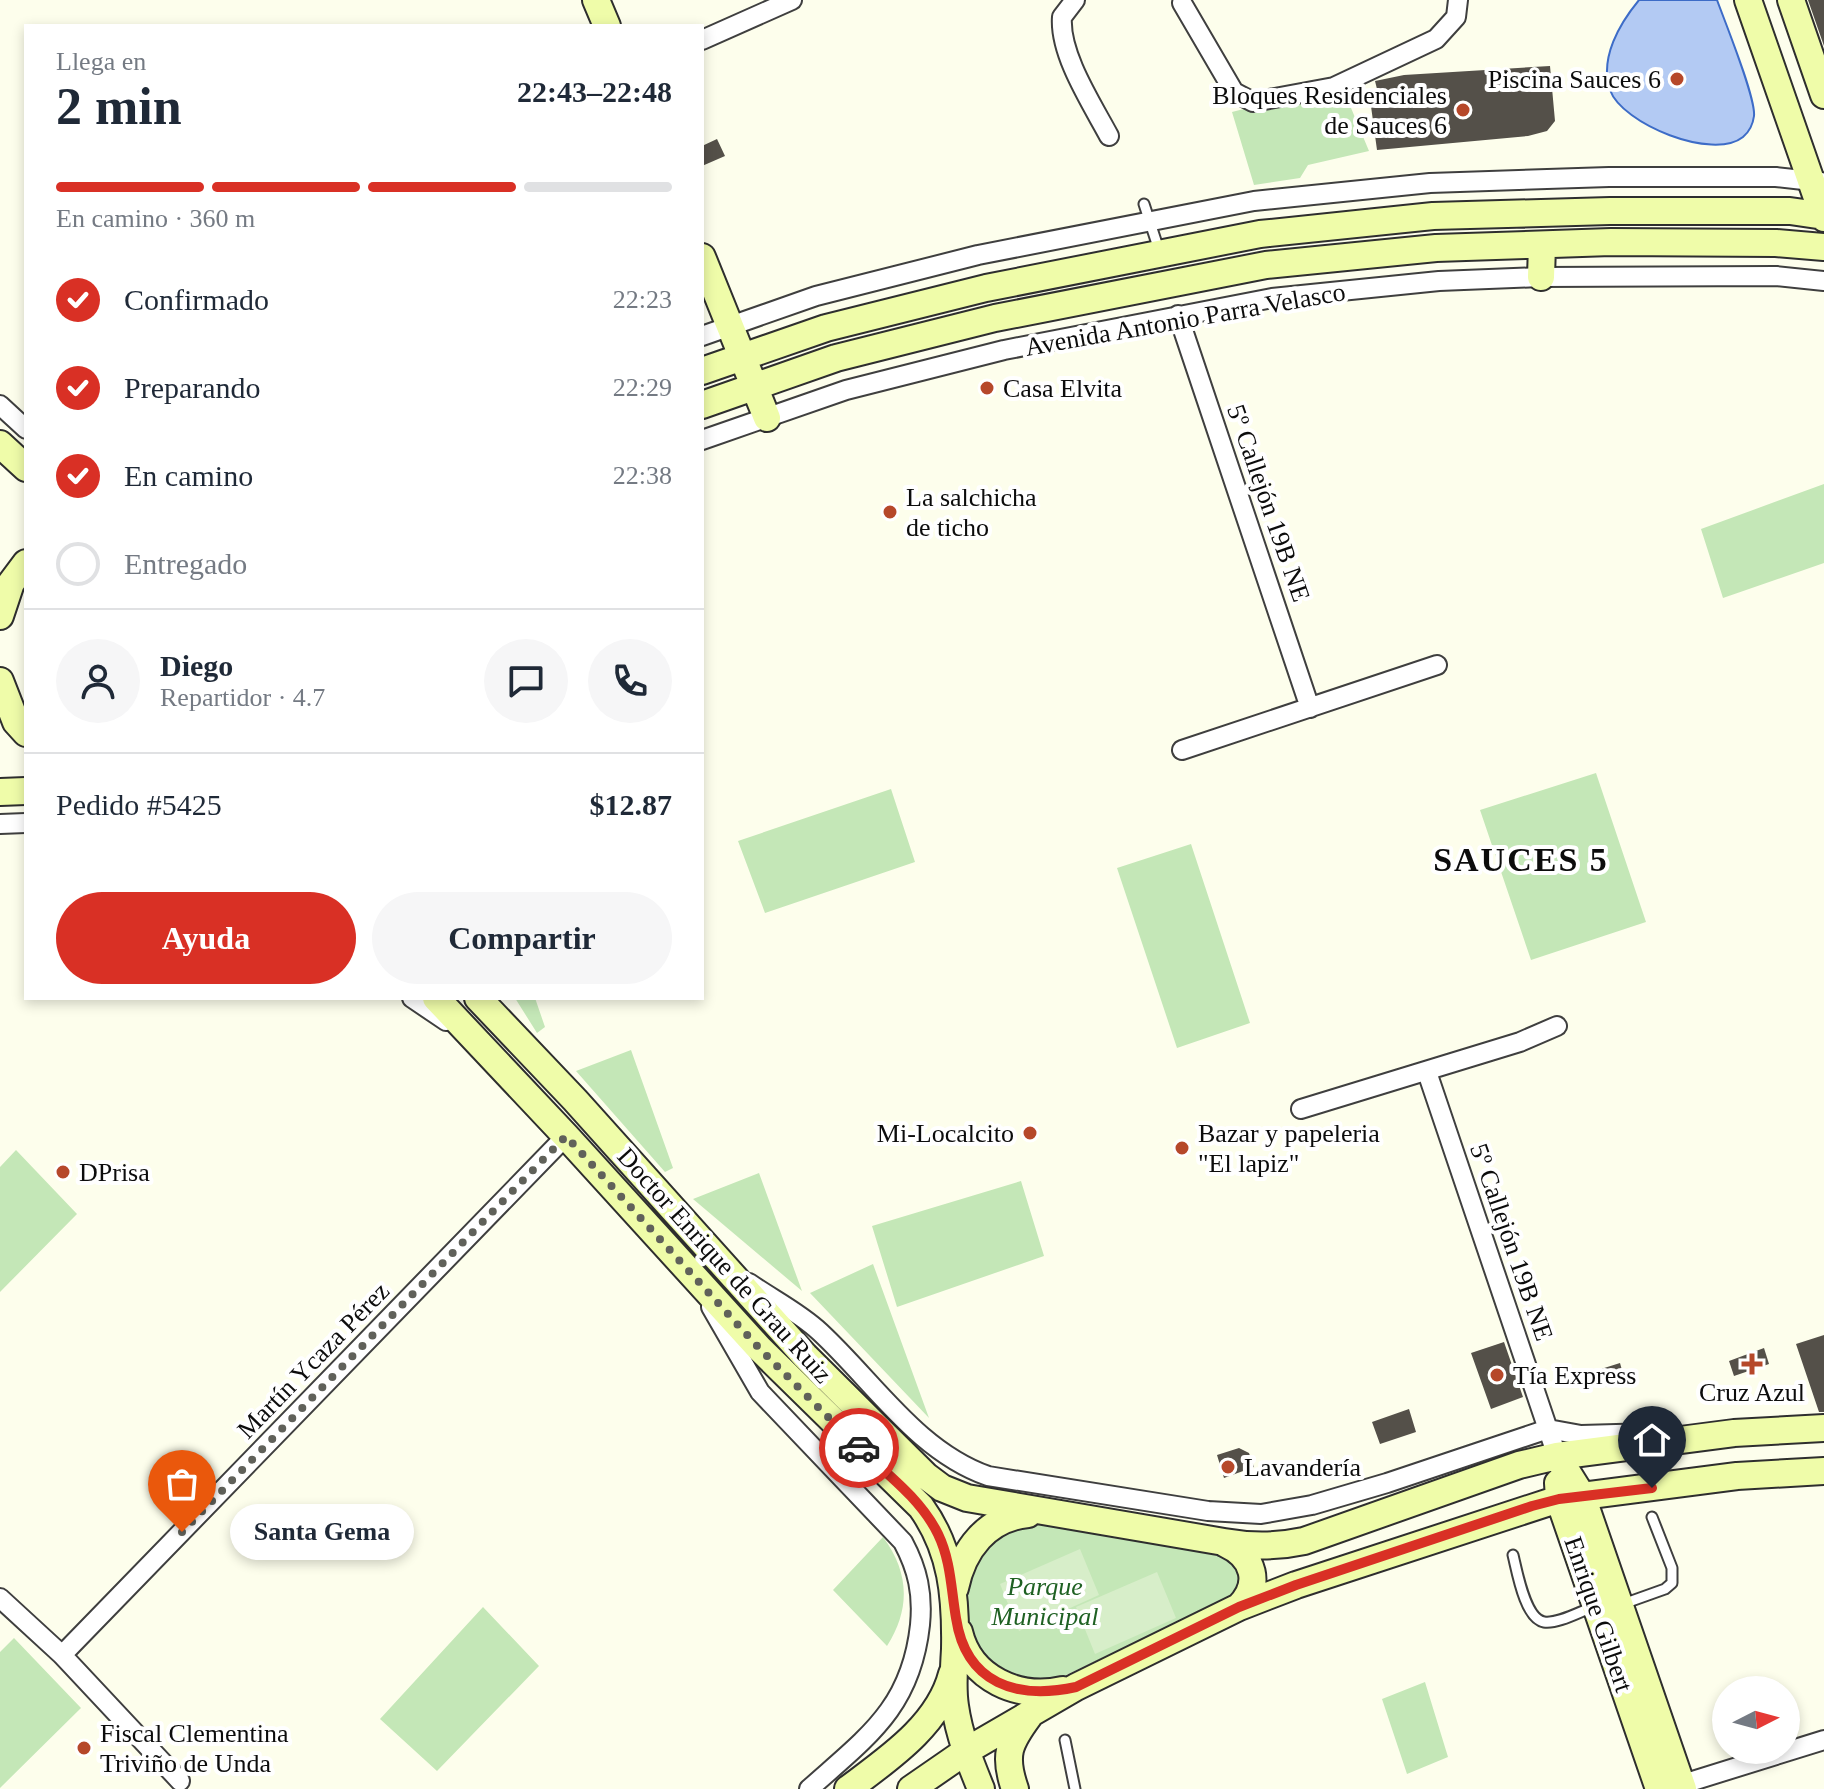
<!DOCTYPE html>
<html lang="es">
<head>
<meta charset="utf-8">
<style>
  body { margin:0; font-family:"Times New Roman",serif; background:#f6f6f7; color:#1f2937; height:100vh; display:flex; flex-direction:column; font-size:30px; white-space:nowrap }
  * { box-sizing:border-box; margin:0 }
  p { font-size:26px; color:#747a83 }
  .icon { flex:none; width:44px; height:44px; fill:none; stroke:currentColor; stroke-width:2; stroke-linecap:round; stroke-linejoin:round }
  .map { position:relative; flex:1; overflow:hidden }
  .sheet { position:absolute; left:24px; top:24px; width:680px; height:976px; display:flex; flex-direction:column; background:#fff; border-radius:0px; box-shadow:0 4px 12px #0003 }
  .sheet>* { flex:none }
  .needle { width:52px; rotate:84deg }
  .controls { position:absolute; left:1712px; top:1676px; display:grid; gap:16px }
  .controls a { display:grid; place-items:center; width:88px; height:88px; border-radius:50%; background:#fff; box-shadow:0 4px 12px #0003; font-size:40px }
  .pin { position:absolute; display:grid; place-items:center; width:68px; height:68px; color:#fff; margin:-82px -34px; border-radius:50% 50% 50% 0; rotate:-45deg; box-shadow:0 0 8px #0007 }
  .pin .icon { rotate:45deg }
  .courier { position:absolute; display:grid; place-items:center; width:80px; height:80px; margin:-40px; border:6px solid #d93025; border-radius:50%; background:#fff; color:#222; box-shadow:0 2px 10px #0007 }
  .bubble { position:absolute; height:56px; border-radius:28px; background:#fff; box-shadow:0 4px 12px #0003; font-size:26px; font-weight:700; line-height:56px; text-align:center }
  .head em { font-style:normal; font-weight:700 }
  .head div { display:flex; flex-direction:column-reverse }
  .head { display:flex; align-items:center; justify-content:space-between; height:136px; padding:0 32px }
  h1 { font-size:52px; font-weight:700; line-height:60px }
  .bar { display:grid; grid-template-columns:repeat(4,1fr); gap:12px 8px; align-content:center; height:96px; padding:0 32px }
  .bar i { height:10px; border-radius:6px; background:#e0e1e3 }
  .bar .selected { background:#d93025 }
  .bar p { grid-column:span 4 }
  .line { display:flex; align-items:center; gap:20px; padding:0 32px; border-top:2px solid #e0e1e3 }
  .line div { flex:1 }
  .round { display:grid; place-items:center; flex:none; width:84px; height:84px; border-radius:42px; background:#f6f6f7 }
  ol { padding:0 32px; list-style:none }
  li { display:flex; align-items:center; gap:24px; height:88px }
  li p { margin-inline-start:auto }
  li .icon { padding:8px; border-radius:50%; background:#d93025; color:#fff; stroke-width:4 }
  li:last-child { color:#747a83 }
  li i { width:44px; height:44px; border:4px solid #e0e1e3; border-radius:50% }
  .cta { display:flex; gap:16px; margin-top:auto; padding:16px 32px }
  .cta a { flex:1; height:92px; border-radius:48px; background:#d93025; color:#fff; font-size:32px; font-weight:700; line-height:92px; text-align:center }
  .cta a+a { background:#f6f6f7; color:#1f2937 }
  .map>svg:first-child { display:block }
  .green { fill:#c4e7b7 }
  .pitch { fill:#d7eec9 }
  .water { fill:#b3caf3; stroke:#3d6cc7; stroke-width:2 }
  .building { fill:#545049 }
  .lines { fill:none; stroke-linecap:round; stroke-linejoin:round }
  .lane-casing { stroke:#3f3f3f; stroke-width:13 }
  .street-casing { stroke:#3f3f3f; stroke-width:22 }
  .secondary-casing { stroke:#2e2e2e; stroke-width:30 }
  .lane { stroke:#fff; stroke-width:9 }
  .street { stroke:#fff; stroke-width:18 }
  .secondary { stroke:#effca9; stroke-width:26 }
  .done { stroke:#60615a; stroke-width:8; stroke-dasharray:0 14.4 }
  .route { stroke:#d93025; stroke-width:10 }
  .poi-dot { fill:#b6482a; stroke:#fff; stroke-width:3 }
  .labels { text-anchor:middle; stroke-width:8; stroke-linejoin:round; paint-order:stroke }
  .poi-label { font-size:26px; fill:#0c0c0c; stroke:#fff; text-anchor:start }
  .street-label { font-size:26px; fill:#0c0c0c; stroke:#fff }
  .park-label { font-size:26px; font-style:italic; fill:#1f6123; stroke:#fff }
  .district-label { font-size:34px; font-weight:bold; letter-spacing:2px; fill:#0c0c0c; stroke:#fff }
</style>
</head>
<body>
<div class="map">
<svg width="1824" height="1789" viewBox="0 0 1824 1789">
  <rect width="100%" height="100%" fill="#fdfeec"/>
  <path class="green" d="M1341,84L1369,151L1308,165L1300,178L1254,185L1232,112Z
    M1824,484V563L1723,598L1701,529Z
    M1596,773L1646,922L1531,960L1480,810Z
    M891,789L915,862L765,913L738,841Z
    M1191,844L1250,1023L1177,1048L1117,868Z
    M515,998H535L545,1027L537,1033Z
    M631,1050L673,1168L665,1172L576,1071Z
    M16,1150L77,1214L0,1292V1167Z
    M759,1173L802,1291L693,1199Z
    M1021,1181L1044,1256L897,1307L872,1226Z
    M873,1264L929,1418L810,1293Z
    M1037,1524L1080,1528L1229,1558L1240,1574L1239,1590L1230,1597L1060,1678C1019,1683 980,1669 967,1627C965,1620 960,1610 961,1603C962,1598 966,1591 968,1586C981,1552 998,1528 1037,1524Z
    M883,1537C909,1572 911,1608 887,1646L833,1590Z
    M483,1607L539,1666L437,1771L380,1719Z
    M14,1638L81,1708L0,1788V1652Z
    M1425,1682L1448,1757L1407,1774L1382,1699Z"/>
  <path class="pitch" d="M1080,1549L1099,1595L1019,1631L1000,1584Z
    M1157,1572L1176,1618L1095,1654L1076,1607Z"/>
  <path class="water" d="M1639,0H1717C1725,22 1756,98 1754,116C1753,124 1749,132 1743,137C1713,161 1622,124 1610,90C1599,58 1620,23 1639,0Z"/>
  <path class="building" d="M1808,0H1824V46Z
    M1550,66L1555,121L1547,131L1528,136L1377,150L1370,99L1379,97L1375,81L1404,75Z
    M717,139L725,156L702,166V146Z
    M1824,1335V1412H1819L1796,1344Z
    M1504,1342L1523,1397L1491,1409L1471,1353Z
    M1764,1348L1769,1364L1734,1376L1729,1361Z
    M1620,1363L1625,1381L1606,1387L1601,1369Z
    M1409,1409L1416,1432L1380,1444L1372,1422Z
    M1239,1448L1249,1453L1254,1467L1224,1478L1217,1455Z"/>
  <g class="lines">
    <defs>
      <path id="lane" d="M1144,204L1159,250
        M1513,1555C1517,1571 1525,1619 1544,1622C1558,1624 1579,1612 1593,1607
        M1623,1604L1665,1589L1672,1583V1568L1652,1517
        M1065,1740L1075,1789"/>
      <path id="street" d="M1075,0L1062,17C1059,54 1092,104 1109,136
        M1182,3L1234,92L1253,102L1334,87L1436,39L1456,17L1458,0
        M702,40L792,0
        M1178,315L1310,708
        M702,336L816,296L978,255L1254,201L1430,183L1609,177H1776L1821,182
        M0,405L26,429
        M702,440L846,390L1004,350L1272,298L1439,281L1541,277L1776,276L1824,281
        M1182,750L1437,665
        M0,824L26,823
        M412,998L446,1021
        M1427,1072L1557,1456
        M1301,1109L1520,1042L1557,1026
        M749,1283C772,1299 800,1313 820,1332C874,1382 917,1451 988,1476L1208,1511L1261,1514L1312,1505L1387,1483L1548,1429L1581,1435L1652,1433
        M711,1307L760,1392L903,1542C918,1570 923,1594 920,1625C911,1708 867,1737 809,1789
        M0,1598L62,1655L180,1781
        M62,1655L566,1136
        M1670,1788L1824,1740"/>
      <path id="secondary" d="M596,0L607,26
        M1748,0L1824,218
        M1791,0L1824,95
        M702,257L767,418
        M1541,277L1542,245
        M702,371L826,328L986,288L1260,234L1433,216L1610,211H1790L1824,216
        M702,405L836,358L995,318L1266,265L1436,248L1611,242L1776,243L1824,247
        M0,444L26,468
        M0,616L11,583L26,563
        M0,681L16,722L26,733
        M0,792L26,791
        M436,998L566,1136L759,1348L921,1507C952,1550 956,1597 955,1649C954,1668 952,1687 955,1706C959,1735 970,1762 981,1789
        M478,998L575,1100L805,1356L926,1476L942,1488L967,1498L1224,1542C1252,1547 1276,1547 1304,1541L1519,1465L1557,1456L1734,1433L1824,1428
        M1557,1456L1582,1496L1683,1789
        M1558,1483L1559,1499L1659,1789
        M1226,1544C1254,1557 1262,1584 1239,1607
        M955,1588C963,1549 987,1518 1028,1514
        M959,1632C970,1679 1019,1700 1063,1690
        M848,1789C888,1759 939,1725 952,1674
        M911,1789L966,1751L1076,1687L1239,1607L1296,1585L1559,1499L1737,1476L1824,1471
        M1015,1789C1003,1755 1009,1743 1029,1716"/>
    </defs>
    <use href="#lane" class="lane-casing"/>
    <use href="#street" class="street-casing"/>
    <use href="#secondary" class="secondary-casing"/>
    <use href="#lane" class="lane"/>
    <use href="#street" class="street"/>
    <use href="#secondary" class="secondary"/>
  </g>
  <g class="lines">
    <path class="done" d="M182,1532L566,1136L759,1348L859,1448"/>
    <path class="route" d="M859,1448C887,1474 921,1499 938,1534C951,1561 951,1589 956,1618C966,1684 1017,1700 1076,1687L1239,1607L1296,1585L1532,1506L1559,1499L1652,1488"/>
  </g>
  <g class="poi-dot">
    <circle cx="1677" cy="79" r="8"/>
    <circle cx="1463" cy="110" r="8"/>
    <circle cx="987" cy="388" r="8"/>
    <circle cx="890" cy="512" r="8"/>
    <circle cx="1030" cy="1133" r="8"/>
    <circle cx="1182" cy="1148" r="8"/>
    <circle cx="63" cy="1172" r="8"/>
    <path d="M1748 1352h8v8h8v8h-8v8h-8v-8h-8v-8h8z"/>
    <circle cx="1497" cy="1375" r="8"/>
    <circle cx="1228" cy="1467" r="8"/>
    <circle cx="84" cy="1748" r="8"/>
  </g>
  <g class="labels">
    <g class="poi-label">
      <text x="1661" y="88" text-anchor="end">Piscina Sauces 6</text>
      <text x="1447" y="104" text-anchor="end">Bloques Residenciales<tspan x="1447" dy="30">de Sauces 6</tspan></text>
      <text x="1003" y="397">Casa Elvita</text>
      <text x="906" y="506">La salchicha<tspan x="906" dy="30">de ticho</tspan></text>
      <text x="1014" y="1142" text-anchor="end">Mi-Localcito</text>
      <text x="1198" y="1142">Bazar y papeleria<tspan x="1198" dy="30">"El lapiz"</tspan></text>
      <text x="79" y="1181">DPrisa</text>
      <text x="1513" y="1384">Tía Express</text>
      <text x="1752" y="1401" text-anchor="middle">Cruz Azul</text>
      <text x="1244" y="1476">Lavandería</text>
      <text x="100" y="1742">Fiscal Clementina<tspan x="100" dy="30">Triviño de Unda</tspan></text>
    </g>
    <g class="street-label">
      <text transform="translate(1185 319) rotate(-10)" y="9">Avenida Antonio Parra Velasco</text>
      <text transform="translate(1269 503) rotate(71)" y="9">5º Callejón 19B NE</text>
      <text transform="translate(1512 1242) rotate(71)" y="9">5º Callejón 19B NE</text>
      <text transform="translate(725 1265) rotate(48)" y="9">Doctor Enrique de Grau Ruiz</text>
      <text transform="translate(313 1360) rotate(-46)" y="9">Martín Ycaza Pérez</text>
      <text transform="translate(1599 1614) rotate(71)" y="9">Enrique Gilbert</text>
    </g>
    <g class="park-label">
      <text x="1045" y="1595">Parque<tspan x="1045" dy="30">Municipal</tspan></text>
    </g>
    <g class="district-label">
      <text x="1521" y="871">SAUCES 5</text>
    </g>
  </g>
</svg>
<div class="controls">
<a><svg class="needle" viewBox="-14 -14 28 28"><path d="M0-13l5 13h-10z" fill="#e53935"/><path d="M0 13l5-13h-10z" fill="#747a83"/></svg></a>
</div>
<div class="pin" style="left:182px;top:1532px;background:#ea580c"><svg class="icon" aria-label="bag" viewBox="0 0 24 24"><path d="M5 8h14l-1 12H6zM9 8a3 3 0 0 1 6 0"/></svg></div>
<div class="pin" style="left:1652px;top:1488px;background:#1f2937"><svg class="icon" aria-label="home" viewBox="0 0 24 24"><path d="M3 11l9-7 9 7M6 9v11h12V9"/></svg></div>
<div class="courier" style="left:859px;top:1448px"><svg class="icon" aria-label="car" viewBox="0 0 24 24"><path d="M5 17H2v-5l4-1 3-4h7l3 4 3 1v5h-3M9 17h6M6 11h13"/><circle cx="7" cy="17" r="2"/><circle cx="17" cy="17" r="2"/></svg></div>
<div class="bubble" style="left:230px;top:1504px;width:184px">Santa Gema</div>
<section class="sheet">
<div class="head"><div><h1>2 min</h1><p>Llega en</p></div><em>22:43–22:48</em></div>
<div class="bar"><i class="selected"></i><i class="selected"></i><i class="selected"></i><i></i><p>En camino · 360 m</p></div>
<ol>
<li><svg class="icon" aria-label="check" viewBox="0 0 24 24"><path d="M5 12l5 5 9-10"/></svg>Confirmado<p>22:23</p></li>
<li><svg class="icon" aria-label="check" viewBox="0 0 24 24"><path d="M5 12l5 5 9-10"/></svg>Preparando<p>22:29</p></li>
<li><svg class="icon" aria-label="check" viewBox="0 0 24 24"><path d="M5 12l5 5 9-10"/></svg>En camino<p>22:38</p></li>
<li><i></i>Entregado</li>
</ol>
<div class="line" style="height:144px"><a class="round"><svg class="icon" aria-label="person" viewBox="0 0 24 24"><circle cx="12" cy="8" r="4"/><path d="M4 21q1-7 8-7t8 7"/></svg></a><div><b>Diego</b><p>Repartidor · 4.7</p></div><a class="round"><svg class="icon" aria-label="chat" viewBox="0 0 24 24"><path d="M4 5h16v11H9l-5 4z"/></svg></a><a class="round"><svg class="icon" aria-label="phone" viewBox="0 0 24 24"><path d="M5 4h4l2 5-3 2q2 4 5 5l2-3 5 2v4C11 20 4 13 5 4z"/></svg></a></div>
<div class="line" style="height:104px"><div>Pedido #5425</div><b>$12.87</b></div>
<div class="cta"><a>Ayuda</a><a>Compartir</a></div>
</section>
</div>
</body>
</html>
